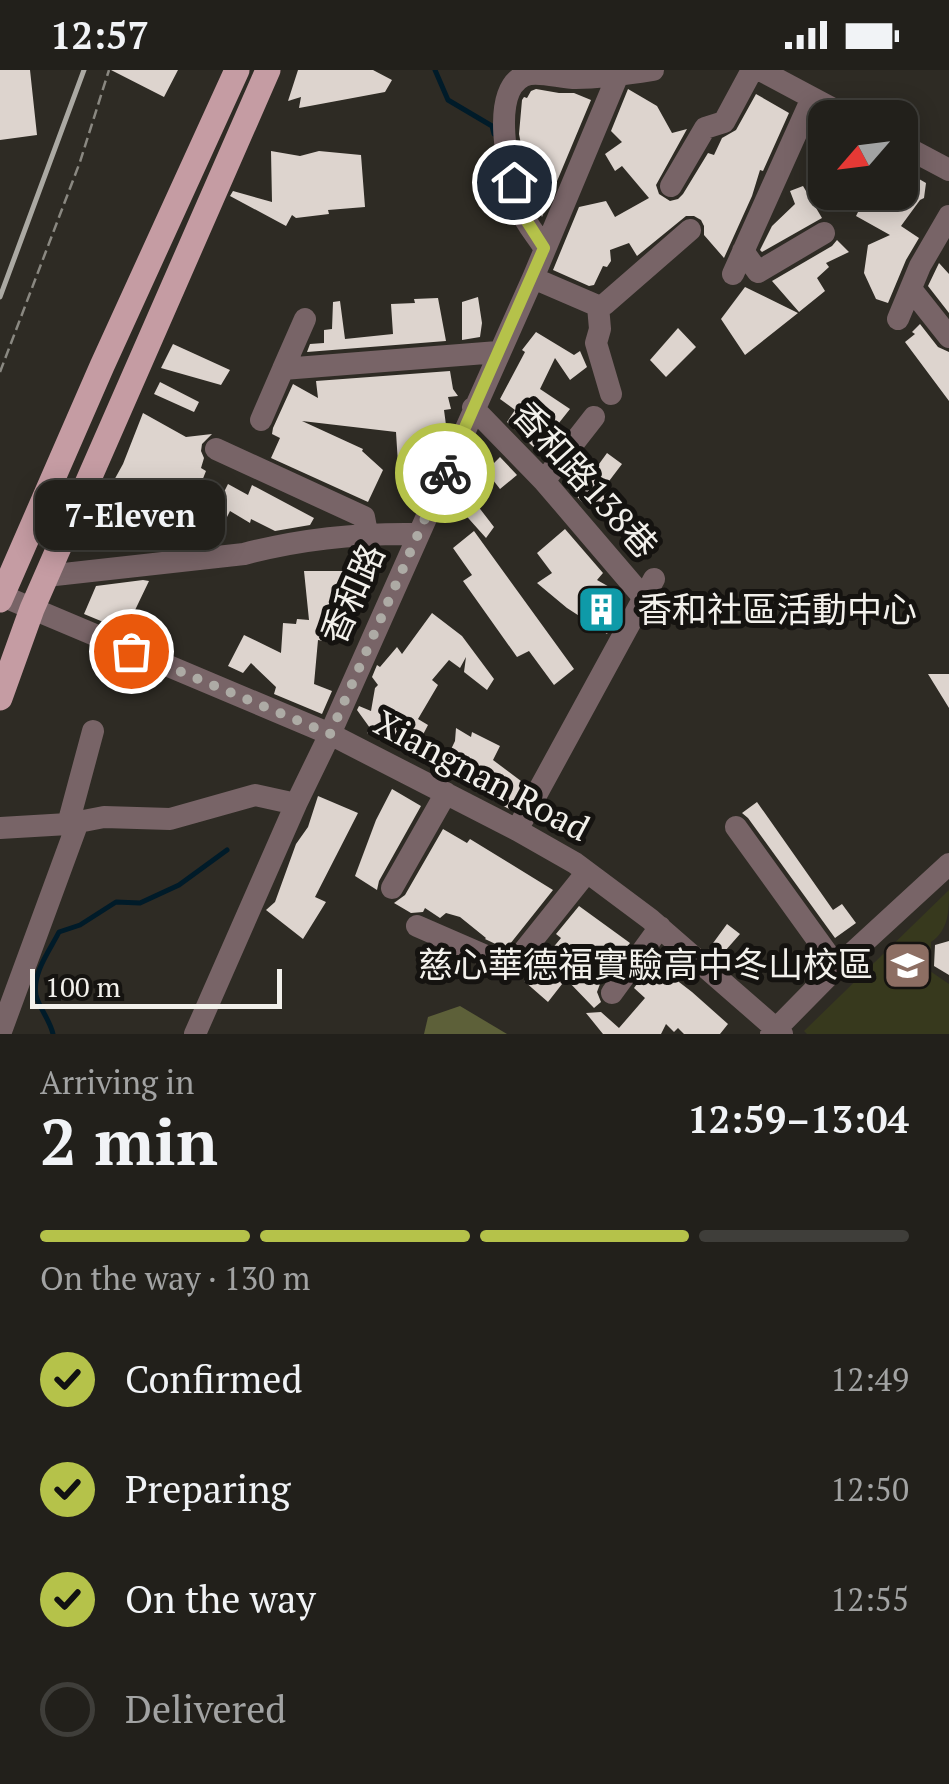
<!DOCTYPE html>
<html lang="en">
<head>
<meta charset="utf-8">
<style>
  body { margin:0; font-family:"PT Serif","Noto Sans TC",serif; background:#2a2824; color:#f1f3f6; height:100vh; display:flex; flex-direction:column; font-size:38px; white-space:nowrap }
  * { box-sizing:border-box; margin:0 }
  p { font-size:32px; color:#a2a3a3 }
  .icon { flex:none; width:55px; height:55px; fill:none; stroke:currentColor; stroke-width:2; stroke-linecap:round; stroke-linejoin:round }
  .map { position:relative; height:964px; overflow:hidden }
  .side { display:flex; flex-direction:column; background:#22201b; flex:1 }
  .side>* { flex:none }
  .needle { width:65px; rotate:242deg }
  .buttons { position:absolute; left:808px; top:30px; display:grid; gap:20px }
  .buttons a { display:grid; place-items:center; width:110px; height:110px; border-radius:20px; background:#22201b; box-shadow:0 5px 25px #0003,0 0 0 2px #3f3e3a; font-size:50px }
  .scale { position:absolute; left:30px; bottom:25px; width:252px; box-sizing:border-box; padding-left:10px; border:5px solid #f2f0eb; border-top:0; font-size:28px; line-height:35px; white-space:nowrap; color:#f2f0eb; -webkit-text-stroke:8px #151310; paint-order:stroke }
  .pin { position:absolute; display:grid; place-items:center; width:85px; height:85px; color:#fff; margin:-42px; border:5px solid #fff; border-radius:50%; box-shadow:0 2px 10px #0007 }
  .courier { position:absolute; display:grid; place-items:center; width:100px; height:100px; margin:-50px; border:8px solid #b5c24a; border-radius:50%; background:#fff; color:#222; box-shadow:0 2px 12px #0007 }
  .bubble { position:absolute; height:70px; border-radius:20px; background:#22201b; box-shadow:0 5px 25px #0003,0 0 0 2px #3f3e3a; font-size:32px; font-weight:700; line-height:70px; text-align:center }
  .head em { font-style:normal; font-weight:700 }
  .head div { display:flex; flex-direction:column-reverse }
  .head { display:flex; align-items:center; justify-content:space-between; height:170px; padding:0 40px }
  h1 { font-size:65px; font-weight:700; line-height:75px }
  .bar { display:grid; grid-template-columns:repeat(4,1fr); gap:15px 10px; align-content:center; height:120px; padding:0 40px }
  .bar i { height:12px; border-radius:8px; background:#3f3e3a }
  .bar .active { background:#b5c24a }
  .bar p { grid-column:span 4 }
  ol { padding:0 40px; list-style:none }
  li { display:flex; align-items:center; gap:30px; height:110px }
  li p { margin-inline-start:auto }
  li .icon { padding:10px; border-radius:50%; background:#b5c24a; color:#111; stroke-width:4 }
  li:last-child { color:#a2a3a3 }
  li i { width:55px; height:55px; border:5px solid #3f3e3a; border-radius:50% }
  .status { display:flex; justify-content:space-between; align-items:center; height:70px; padding:0 50px; background:#22201b; direction:ltr }
  .status svg { height:28px; fill:currentColor }
  .map>svg:first-child { display:block }
  .green { fill:#37391d }
  .forest { fill:#5d6039 }
  .lines { fill:none; stroke-linecap:round; stroke-linejoin:round }
  .stream { stroke:#001b29; stroke-width:5 }
  .building { fill:#ddd4ce }
  .path { stroke:#8a8881; stroke-width:2.5; stroke-dasharray:10 5; stroke-linecap:butt }
  .minor { stroke:#786467; stroke-width:22 }
  .major { stroke:#c59ca3; stroke-width:25 }
  .rail { stroke:#aba9a3; stroke-width:5 }
  .done { stroke:#adaba5; stroke-width:10; stroke-dasharray:0 18 }
  .route { stroke:#b5c24a; stroke-width:12 }
  .labels { text-anchor:middle; stroke-width:10; stroke-linejoin:round; paint-order:stroke }
  .street-label { font-size:35px; fill:#f2f0eb; stroke:#151310 }
  .poi-label { font-size:35px; fill:#f2f0eb; stroke:#151310; text-anchor:start }
</style>
</head>
<body>
<div class="status"><b>12:57</b><svg viewBox="0 0 49 12"><path d="M0 12V9h3v3zM5 12V6h3v6zM10 12V3h3v9zM15 12V0h3v12zM26 1h20v11H26zM47 4h2v5h-2z"/></svg></div>
<div class="map">
<svg width="949" height="964" viewBox="0 0 949 964">
  <rect width="100%" height="100%" fill="#2e2b24"/>
  <path class="green" d="M949,820C949,841 949,860 931,872L930,901L949,914V964H807L804,961Z"/>
  <path class="forest" d="M460,936L507,964H424L428,947Z"/>
  <g class="lines">
    <path class="stream" d="M435,0L448,30L492,56L494,64
      M53,964C50,950 39,938 36,925C32,903 50,880 59,862L80,855L116,832L140,833L179,815L227,780"/>
  </g>
  <path class="building" d="M0,0H30L37,65L0,70Z
    M111,0H178L164,27Z
    M298,0H373L392,10L385,22L299,38L301,27L288,31Z
    M536,19L559,23H574L591,30L542,147L530,121L519,64L522,30L524,27L527,28L531,21Z
    M628,19L657,36L672,63L687,59L656,115L659,124L670,131L678,129L683,124L708,83L714,85L722,68L736,60L756,24L789,43L763,101L760,100L752,126L724,188L704,165V156L701,150L694,146H686L637,186L629,173L610,180L611,191L607,197L603,196L594,215L589,216L553,200L579,137L606,131L615,147L649,128L622,96L615,101L605,84L622,72L611,61Z
    M271,81L300,86L319,81L361,85L365,137L328,140L329,144L296,148L292,145L286,156L230,126L233,121L272,132Z
    M900,98L926,113L924,128L920,130L901,156L919,168L906,190L888,233L876,229L864,203L868,175L890,165L856,146L859,140L834,122H900Z
    M803,116L822,148L762,182L760,180L772,156L795,134L790,121Z
    M837,170L849,182L826,193L829,197L817,208L825,221L799,242L772,211L832,176Z
    M939,193L949,204V243L928,216Z
    M745,217L798,243L745,285L721,249Z
    M478,227L482,253L480,267L462,270V232Z
    M438,228L446,271L307,282L310,274L324,273V260L332,259L333,232L340,231L345,269L393,264L391,234L415,233L414,229Z
    M920,254L938,277L949,282V331L905,272L915,264L912,262Z
    M678,258L696,277L666,307L650,290Z
    M536,262L574,285L580,281L587,297L570,310L555,288L540,319L570,339L547,368L554,374L544,387L507,352L515,340L500,329L525,282L522,280Z
    M173,274L230,300L221,315L161,298Z
    M450,301L453,319L458,326L448,327L451,339L444,340L446,355H435L436,383L431,396L398,394L396,362L302,351L363,379L362,381L383,400L368,432L271,388L280,368L272,364L273,358L293,314L318,328L316,311Z
    M160,312L199,332L194,342L154,324Z
    M143,343L186,367L212,364L202,374L201,381L204,388L201,398L206,401L192,436L168,423L164,440L162,439L156,452L121,433L107,423L123,394Z
    M607,383L622,394L600,423L607,428L595,442L581,431L563,411L571,401L586,412Z
    M500,387L517,405L500,419L486,401Z
    M228,414L248,425L252,415L314,448L310,455L275,461L251,449L250,453L230,441L226,449L214,442Z
    M474,431L494,457L486,468L461,440Z
    M565,459L603,503L597,510L620,523L625,532L607,564L567,538L537,513L552,503L537,483Z
    M474,461L574,599L554,615L529,581L517,587L463,511L472,505L453,478Z
    M304,501H349L346,547L338,546L334,573L318,570L314,614L332,621L322,644L274,624L276,617L251,593L243,603L228,596L244,565L281,583L283,553L296,554L297,549L309,550Z
    M143,510L149,511L125,561L84,544L96,516Z
    M432,543L462,566L494,609L487,620L464,602L466,587L460,598L449,590L432,610L438,615L418,649L428,655L414,682L367,663L370,658L357,640L359,636L371,641L375,618L378,615L372,607L377,595L380,597L397,577L402,584Z
    M928,604H949V638Z
    M456,658L471,667L472,662L500,676L493,690L525,714L511,740L446,705L451,700L443,696L455,671Z
    M392,719L421,736L379,811L377,820L355,806L376,750Z
    M318,726L358,743L315,827L326,832L303,869L266,840L275,832L296,774L308,757Z
    M757,732L833,840L842,834L856,853L835,868L748,748L742,743Z
    M443,759L467,773L470,769L553,820L506,879L485,869L486,868L460,847L446,843L440,848L425,838L423,842L411,843L394,833L405,825Z
    M579,836L630,873L600,914L597,922L601,932L594,938L566,909L548,932L524,911L544,892L542,891L561,868L556,864Z
    M727,854L740,864L718,889L708,880Z
    M949,871V905L934,896L935,875Z
    M653,892L692,922L728,954L720,964H684L678,958L674,962L666,954L661,964H603L586,943L601,942L619,958L645,928L634,918Z"/>
  <g class="lines">
    <path class="path" d="M0,302L80,92L109,0"/>
    <path class="minor" d="M760,0L850,48
      M900,74L949,100
      M671,116L705,58L724,52L752,0
      M545,179C537,166 525,153 520,139C510,111 485,13 530,4C544,2 562,8 576,8C602,8 628,4 653,0
      M743,181L758,202L824,163
      M733,204L812,28
      M533,208L598,236L605,234L690,160
      M911,219L949,267
      M598,236L600,259L596,273L611,324
      M898,249L920,196L949,146
      M283,299L305,249
      M473,338L544,411L644,528
      M261,350L283,299L498,282
      M216,379L364,447L367,463
      M544,411L594,347
      M46,506L244,484C300,469 359,463 418,464
      M0,525L330,664L517,760L575,793L650,849L782,964
      M68,754L93,661
      M736,757L837,897
      M0,758L68,754L104,747L170,749L255,725L296,734
      M517,760L654,509
      M392,818L446,723
      M417,856L511,897L587,802
      M612,923L660,857
      M0,964L78,752
      M195,964L296,734L330,664L533,208L620,0
      M771,964L837,897L949,794"/>
    <path class="major" d="M0,530L102,296L237,0
      M0,628L32,539L268,0"/>
    <path class="rail" d="M0,227L84,0"/>
  </g>
  <g class="lines">
    <path class="done" d="M131,581L330,664L445,403"/>
    <path class="route" d="M445,403L544,178L521,142L514,112"/>
  </g>
  <defs>
    <symbol id="building-square" viewBox="-11 -11 22 22"><rect x="-9" y="-9" width="18" height="18" rx="4" fill="#0f9aa8" stroke="#151310"/><path d="M-4-6H4V6H1V3H-1V6H-4ZM-2.5-4.3h1.7v1.8h-1.7ZM.8-4.3h1.7v1.8H.8ZM-2.5-1h1.7V.8h-1.7ZM.8-1h1.7V.8H.8Z" fill="#fff"/></symbol>
    <symbol id="school-square" viewBox="-11 -11 22 22"><rect x="-9" y="-9" width="18" height="18" rx="4" fill="#8d6e63" stroke="#151310"/><path d="M0-5L7-2L0 1L-7-2ZM-4 1L0 2.5L4 1V4Q0 6-4 4Z" fill="#fff"/></symbol>
  </defs>
  <g fill-rule="evenodd">
    <use href="#building-square" x="574" y="512" width="55" height="55"/>
    <use href="#school-square" x="880" y="868" width="55" height="55"/>
  </g>
  <g class="labels">
    <g class="street-label">
      <text transform="translate(585 410) rotate(48)" y="12">香和路138巷</text>
      <text transform="translate(353 524) rotate(-66)" y="12">香和路</text>
      <text transform="translate(482 706) rotate(28)" y="12">Xiangnan Road</text>
    </g>
    <g class="poi-label">
      <text x="637" y="552">香和社區活動中心</text>
      <text x="873" y="907" text-anchor="end">慈心華德福實驗高中冬山校區</text>
    </g>
  </g>
</svg>
<div class="buttons">
<a><svg class="needle" viewBox="-14 -14 28 28"><path d="M0-13l5 13h-10z" fill="#e53935"/><path d="M0 13l5-13h-10z" fill="#a2a3a3"/></svg></a>
</div>
<div class="scale">100 m</div>
<div class="pin" style="left:131px;top:581px;background:#ea580c"><svg class="icon" aria-label="bag" viewBox="0 0 24 24"><path d="M5 8h14l-1 12H6zM9 8a3 3 0 0 1 6 0"/></svg></div>
<div class="pin" style="left:514px;top:112px;background:#1f2937"><svg class="icon" aria-label="home" viewBox="0 0 24 24"><path d="M3 11l9-7 9 7M6 9v11h12V9"/></svg></div>
<div class="courier" style="left:445px;top:403px"><svg class="icon" aria-label="bike" viewBox="0 0 24 24"><circle cx="6" cy="16" r="4"/><circle cx="18" cy="16" r="4"/><path d="M6 16l4-8h5l3 8M10 8l3 8H6M13 5h3"/></svg></div>
<div class="bubble" style="left:35px;top:410px;width:190px">7-Eleven</div>
</div>
<section class="side">
<div class="head"><div><h1>2 min</h1><p>Arriving in</p></div><em>12:59–13:04</em></div>
<div class="bar"><i class="active"></i><i class="active"></i><i class="active"></i><i></i><p>On the way · 130 m</p></div>
<ol>
<li><svg class="icon" aria-label="check" viewBox="0 0 24 24"><path d="M5 12l5 5 9-10"/></svg>Confirmed<p>12:49</p></li>
<li><svg class="icon" aria-label="check" viewBox="0 0 24 24"><path d="M5 12l5 5 9-10"/></svg>Preparing<p>12:50</p></li>
<li><svg class="icon" aria-label="check" viewBox="0 0 24 24"><path d="M5 12l5 5 9-10"/></svg>On the way<p>12:55</p></li>
<li><i></i>Delivered</li>
</ol>
</section>
</body>
</html>
